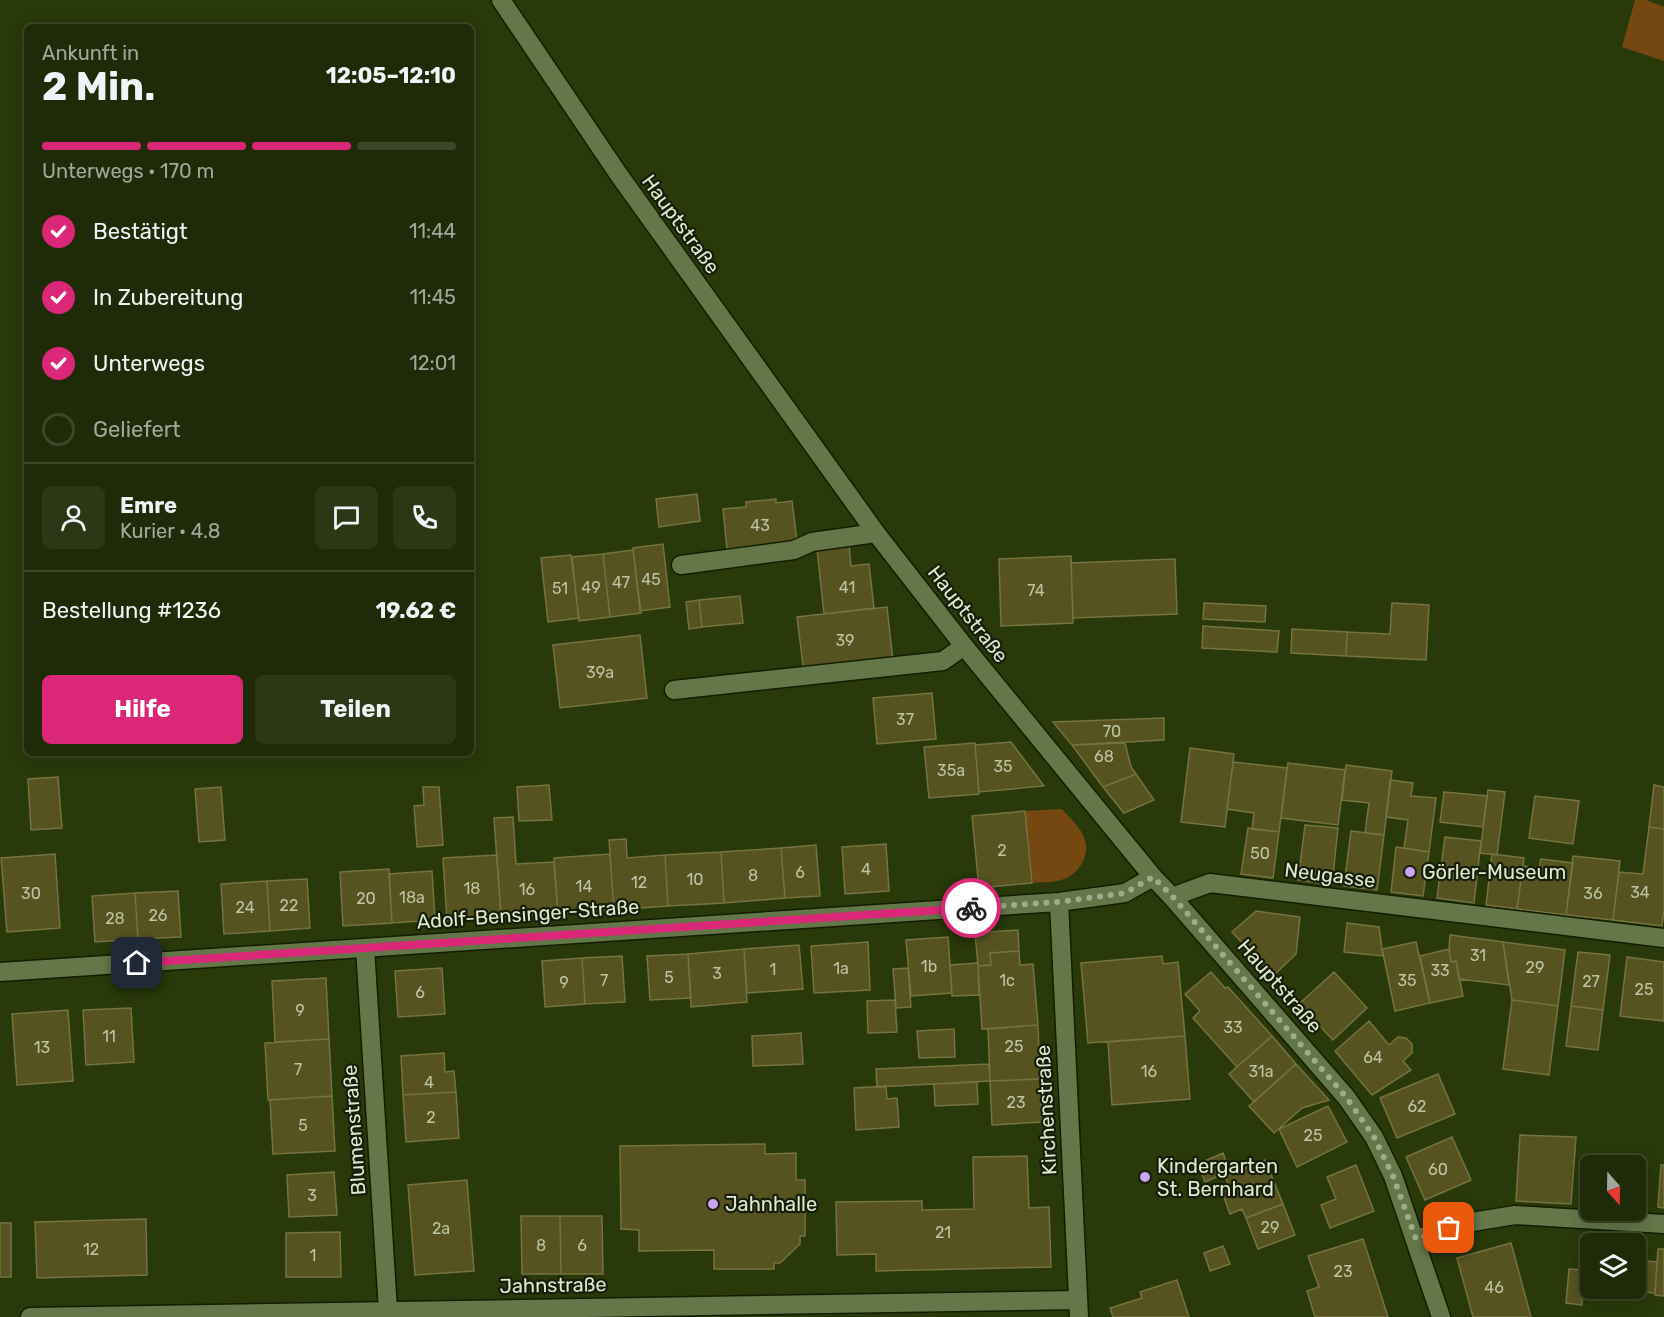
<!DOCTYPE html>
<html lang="de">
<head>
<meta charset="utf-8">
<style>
  body { margin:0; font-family:Rubik,sans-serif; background:#2c3716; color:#f1f3f6; height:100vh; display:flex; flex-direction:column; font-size:22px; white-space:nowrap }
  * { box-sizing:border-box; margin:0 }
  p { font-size:20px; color:#a1a79c }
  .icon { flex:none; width:33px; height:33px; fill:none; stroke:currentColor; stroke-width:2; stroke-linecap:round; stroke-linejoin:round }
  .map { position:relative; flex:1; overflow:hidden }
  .panel { position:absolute; left:24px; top:24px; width:450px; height:732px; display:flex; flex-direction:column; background:#1f2b08; border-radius:9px; box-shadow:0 3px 15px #0003,0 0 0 2px #3c4729 }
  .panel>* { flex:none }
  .needle { width:39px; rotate:160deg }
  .controls { position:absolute; left:1580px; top:1155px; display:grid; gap:12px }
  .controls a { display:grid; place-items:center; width:66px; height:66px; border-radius:9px; background:#1f2b08; box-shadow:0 3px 15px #0003,0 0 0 2px #3c4729; font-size:30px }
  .pin { position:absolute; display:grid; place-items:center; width:51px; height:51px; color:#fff; margin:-26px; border-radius:12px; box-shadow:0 3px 9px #0006 }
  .courier { position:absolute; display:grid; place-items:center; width:60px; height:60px; margin:-30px; border:4px solid #db2777; border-radius:50%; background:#fff; color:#222; box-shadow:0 2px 8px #0007 }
  .overview em { font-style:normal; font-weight:700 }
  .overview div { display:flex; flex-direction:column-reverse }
  .overview { display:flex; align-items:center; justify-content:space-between; height:102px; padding:0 18px }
  h1 { font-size:39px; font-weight:700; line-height:45px }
  .bar { display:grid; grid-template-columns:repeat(4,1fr); gap:9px 6px; align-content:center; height:72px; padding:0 18px }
  .bar i { height:8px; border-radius:4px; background:#3c4729 }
  .bar .active { background:#db2777 }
  .bar p { grid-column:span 4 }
  .line { display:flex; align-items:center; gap:15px; padding:0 18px; border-top:2px solid #3c4729 }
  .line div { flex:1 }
  .round { display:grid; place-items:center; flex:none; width:63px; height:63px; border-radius:9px; background:#2c3716 }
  ol { padding:0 18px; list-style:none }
  li { display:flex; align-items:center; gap:18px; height:66px }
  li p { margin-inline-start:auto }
  li .icon { padding:6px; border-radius:50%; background:#db2777; color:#fff; stroke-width:4 }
  li:last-child { color:#a1a79c }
  li i { width:33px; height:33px; border:3px solid #3c4729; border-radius:50% }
  .action { display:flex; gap:12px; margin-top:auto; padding:12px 18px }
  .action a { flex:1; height:69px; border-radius:9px; background:#db2777; color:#fff; font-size:24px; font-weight:700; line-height:69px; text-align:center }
  .action a+a { background:#2c3716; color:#f1f3f6 }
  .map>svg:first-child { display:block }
  .green { fill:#744810 }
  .building { fill:#565320; stroke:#757340; stroke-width:1.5 }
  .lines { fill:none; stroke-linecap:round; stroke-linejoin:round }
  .service-casing { stroke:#131e00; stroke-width:21 }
  .minor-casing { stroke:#131e00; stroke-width:21 }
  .service { stroke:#647749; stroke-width:18 }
  .minor { stroke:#647749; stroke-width:18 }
  .done { stroke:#9fab8b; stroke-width:6; stroke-dasharray:0 10.8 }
  .route { stroke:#db2777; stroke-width:8 }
  .poi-dot { fill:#c9a5ee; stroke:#161d0a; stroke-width:2 }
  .labels { text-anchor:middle; stroke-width:4.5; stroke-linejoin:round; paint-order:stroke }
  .number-label { font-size:16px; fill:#bcc4a4 }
  .street-label { font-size:20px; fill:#dee9d0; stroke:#161d0a }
  .poi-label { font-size:20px; fill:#dee9d0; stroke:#161d0a; text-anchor:start }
</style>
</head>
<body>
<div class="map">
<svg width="1664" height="1317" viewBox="0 0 1664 1317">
  <rect width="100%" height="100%" fill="#29390a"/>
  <path class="green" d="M1635,0H1646L1664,7V61L1622,47Z
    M1062,809C1069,817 1078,825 1083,835C1092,853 1080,875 1061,880C1052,883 1041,882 1032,883L1025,811Z"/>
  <path class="building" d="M697,494L700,521L659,527L656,499Z
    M776,499V503L792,501L797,541L727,549L723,509L746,507V502Z
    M663,544L670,607L640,611L633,548Z
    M849,545L851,566L869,564L874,608L824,614L817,549Z
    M633,550L641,613L610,617L603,554Z
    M603,554L610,617L579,621L572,557Z
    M571,555L579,618L548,622L541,558Z
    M1071,556L1073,623L1001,626L999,559Z
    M1175,559L1177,614L1073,618L1071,563Z
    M740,596L743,623L702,627L699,600Z
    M699,600L702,627L689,629L686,602Z
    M1204,603L1266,606L1265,622L1203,619Z
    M1392,603L1429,605L1426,660L1346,656L1347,632L1390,634Z
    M887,607L893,662L804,673L797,617Z
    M1203,626L1279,631L1277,652L1202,648Z
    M1292,629L1347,632L1346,656L1291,653Z
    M640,635L647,698L560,708L553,645Z
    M932,693L936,739L877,744L873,698Z
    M1164,718V740L1072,745L1053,722Z
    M1011,742L1044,786L979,792L975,745Z
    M975,743L979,794L929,798L924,747Z
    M1125,743L1131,767L1136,774L1103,787L1072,745Z
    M1190,748L1234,754L1225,827L1181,822Z
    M1233,762L1287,768L1279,832L1252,829L1254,813L1227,809Z
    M1288,763L1345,770L1338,825L1281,818Z
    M1346,765L1392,771L1384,835L1365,833L1369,803L1342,800Z
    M1136,774L1154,800L1124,813L1103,787Z
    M58,777L62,828L31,830L28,779Z
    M1390,780L1413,783L1411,796L1436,798L1429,852L1404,848L1408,820L1386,817Z
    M549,785L552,820L519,821L517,787Z
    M1654,785L1664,787V829L1649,827Z
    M221,787L225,840L199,842L195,789Z
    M423,787H439L443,845L417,847L414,806L424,805Z
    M1488,790L1505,792L1497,855L1480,853Z
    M1444,792L1487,796L1483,827L1440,822Z
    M1535,796L1579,801L1573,844L1529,838Z
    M1025,811L1032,883L979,888L972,816Z
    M513,817L516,864L554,862L558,914L501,917L494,818Z
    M1305,825L1338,828L1332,885L1298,880Z
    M1649,827L1664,829V910L1662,926L1613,920L1619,872L1643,874Z
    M1248,828L1279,832L1273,878L1241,874Z
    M1351,831L1384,835L1377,890L1344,886Z
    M1445,837L1481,841L1474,903L1437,898Z
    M626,839L627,858L665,855L668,906L614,910L609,840Z
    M886,844L889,891L845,894L842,847Z
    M816,845L820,896L785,898L781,848Z
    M1396,847L1429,852L1423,896L1391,892Z
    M781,848L785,898L724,903L721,852Z
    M721,852L724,903L668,906L665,855Z
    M55,854L60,928L7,932L1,858Z
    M610,854L614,910L558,914L554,858Z
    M1492,854L1524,858L1517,909L1486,905Z
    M497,855L501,917L447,921L443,858Z
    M1573,856L1620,861L1613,920L1566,915Z
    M1541,859L1573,863L1566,915L1517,909L1523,866L1539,868Z
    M389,869L392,923L343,926L340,872Z
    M432,871L435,920L392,923L389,874Z
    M307,879L310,928L270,931L267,881Z
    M267,881L270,931L224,934L221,884Z
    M178,891L181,937L138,939L135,893Z
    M135,893L138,939L95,942L92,896Z
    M1256,911L1300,917L1296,954L1273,976L1232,932Z
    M1347,923L1379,927L1383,956L1344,952Z
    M1018,930L1019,951L990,953L991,965L978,966L975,933Z
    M1450,935L1503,942L1509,985L1459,979L1456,961L1451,962L1449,949Z
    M948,937L952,993L911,996L906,940Z
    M868,942L870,990L814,993L811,946Z
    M1416,942L1430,1003L1395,1011L1382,949Z
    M1503,942L1565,950L1558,1006L1512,1000Z
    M799,945L803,989L747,993L744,949Z
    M744,949L747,1002L691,1007L688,954Z
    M1449,949L1451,962L1456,961L1463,996L1430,1003L1420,956Z
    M1019,951L1020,965L1033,964L1038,1025L982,1029L978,966L991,965L990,953Z
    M1578,952L1610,955L1603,1010L1571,1006Z
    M688,954L691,998L650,1000L647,956Z
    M622,956L625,1002L585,1004L582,958Z
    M1162,956L1163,964L1178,962L1185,1036L1088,1043L1081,963Z
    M1627,957L1664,962V1021L1620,1016Z
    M582,958L585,1004L545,1007L542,961Z
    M978,963L979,995L952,996L950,965Z
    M442,968L445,1014L398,1017L395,971Z
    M908,968L911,1007L896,1008L893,969Z
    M1211,972L1225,988L1228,987L1272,1036L1237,1067L1193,1018L1200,1011L1185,994Z
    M1334,972L1367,1008L1333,1040L1299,1004Z
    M326,978L329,1039L275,1042L272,981Z
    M895,1000L897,1032L868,1033L867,1001Z
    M1512,1000L1558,1006L1549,1075L1503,1069Z
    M1571,1006L1603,1010L1598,1050L1566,1046Z
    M131,1008L134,1062L86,1065L83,1010Z
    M68,1010L73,1081L17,1085L12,1014Z
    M1369,1021L1389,1045L1398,1037L1406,1038L1412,1044V1053L1403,1061L1411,1070L1372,1095L1335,1051Z
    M1038,1025L1040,1079L990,1081L988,1029Z
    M954,1029L955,1057L919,1058L917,1031Z
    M801,1033L803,1064L753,1066L752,1036Z
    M1185,1036L1190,1099L1112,1105L1108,1042Z
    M1272,1036L1296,1064L1254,1102L1229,1074Z
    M329,1039L332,1096L268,1100L265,1043Z
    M444,1053L445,1072L454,1071L456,1092L403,1095L401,1056Z
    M989,1064L990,1081L877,1087L876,1069Z
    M1296,1064L1329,1100L1302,1108L1274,1133L1249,1106Z
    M1438,1074L1455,1114L1397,1138L1380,1098Z
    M1040,1079L1042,1122L992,1125L990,1081Z
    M977,1082L978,1104L935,1106L934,1084Z
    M886,1086L887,1099L897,1098L899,1127L856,1130L854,1088Z
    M456,1092L459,1138L406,1142L403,1095Z
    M332,1096L335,1151L273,1154L270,1100Z
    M1328,1106L1347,1142L1297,1167L1279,1129Z
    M1520,1135L1576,1137L1571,1204L1516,1201Z
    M1452,1137L1471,1180L1425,1200L1406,1157Z
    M765,1144V1154L796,1153V1180H805V1236H800V1244L780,1263H774V1269H714V1250L639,1251V1230L621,1229L620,1146Z
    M1223,1153L1230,1171L1205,1182L1198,1164Z
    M1027,1156L1029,1208L1049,1207L1051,1267L876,1271V1254L837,1255L836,1202L922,1201V1210L974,1209L973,1157Z
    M1265,1160L1283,1204L1246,1218L1242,1209L1230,1214L1222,1192L1230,1189L1225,1176Z
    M1356,1165L1374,1211L1330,1228L1321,1205L1336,1199L1327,1177Z
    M1661,1165H1664V1208L1658,1207Z
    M334,1172L337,1215L289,1217L287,1175Z
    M467,1180L474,1271L415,1275L408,1185Z
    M1283,1204L1295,1235L1258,1249L1246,1218Z
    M521,1216H560L561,1274H522Z
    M560,1216H602L603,1274H561Z
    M146,1219L147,1275L37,1278L35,1222Z
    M0,1223H11V1277H0Z
    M340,1232L341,1277H286V1233Z
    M1363,1239L1388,1317H1315L1307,1291L1319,1287L1308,1256Z
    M1583,1242L1612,1244H1590V1288H1632L1631,1298L1580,1294Z
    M1511,1243L1531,1317H1473L1457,1258Z
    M1223,1246L1230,1264L1210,1271L1204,1253Z
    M1658,1249H1664V1296L1655,1295Z
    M1646,1261L1657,1262L1655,1293L1644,1292Z
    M1569,1269L1581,1270L1580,1294L1582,1295V1305L1566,1303Z
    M1177,1280L1189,1317H1113L1110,1308L1142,1298L1140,1292Z"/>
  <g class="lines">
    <defs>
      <path id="service" d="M681,565L794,550L812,542L876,533
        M674,690L943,661L964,646"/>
      <path id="minor" d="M501,0L619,175L876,533L964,646L1153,877L1172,897L1346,1097L1374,1137L1393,1176L1441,1317
        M1172,897L1210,883L1664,938
        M1059,902L1079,1317
        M365,948L388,1310
        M0,972L1059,902L1125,893L1153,877
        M1416,1239L1466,1223L1515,1215L1664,1224
        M30,1317L1077,1300"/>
    </defs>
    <use href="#service" class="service-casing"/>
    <use href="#minor" class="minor-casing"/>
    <use href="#service" class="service"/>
    <use href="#minor" class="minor"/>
  </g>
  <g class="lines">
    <path class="done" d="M971,908L1059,902L1125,893L1153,877L1173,897L1346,1097L1374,1137L1393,1176L1416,1239L1449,1228"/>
    <path class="route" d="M137,963L971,908"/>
  </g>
  <g class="poi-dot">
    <circle cx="1410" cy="872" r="6"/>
    <circle cx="1145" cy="1177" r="6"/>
    <circle cx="713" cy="1204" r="6"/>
  </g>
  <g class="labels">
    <g class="number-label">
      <text x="760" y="531">43</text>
      <text x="651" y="585">45</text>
      <text x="621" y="588">47</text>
      <text x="591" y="593">49</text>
      <text x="847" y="593">41</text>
      <text x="560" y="594">51</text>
      <text x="1036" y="596">74</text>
      <text x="845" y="646">39</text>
      <text x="600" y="678">39a</text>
      <text x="905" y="725">37</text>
      <text x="1112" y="737">70</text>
      <text x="1104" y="762">68</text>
      <text x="1003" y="772">35</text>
      <text x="951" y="776">35a</text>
      <text x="1002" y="856">2</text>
      <text x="1260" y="859">50</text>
      <text x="866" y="875">4</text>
      <text x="800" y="878">6</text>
      <text x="753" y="881">8</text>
      <text x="695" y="885">10</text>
      <text x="639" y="888">12</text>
      <text x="584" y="892">14</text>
      <text x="472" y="894">18</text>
      <text x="527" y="895">16</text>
      <text x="1640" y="898">34</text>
      <text x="31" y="899">30</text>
      <text x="1593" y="899">36</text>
      <text x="412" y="903">18a</text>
      <text x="366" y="904">20</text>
      <text x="289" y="911">22</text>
      <text x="245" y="913">24</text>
      <text x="158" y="921">26</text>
      <text x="115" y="924">28</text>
      <text x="1478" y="961">31</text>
      <text x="929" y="972">1b</text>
      <text x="1535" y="973">29</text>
      <text x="841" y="974">1a</text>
      <text x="773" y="975">1</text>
      <text x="1440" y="976">33</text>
      <text x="717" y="979">3</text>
      <text x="669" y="983">5</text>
      <text x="604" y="986">7</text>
      <text x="1007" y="986">1c</text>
      <text x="1407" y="986">35</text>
      <text x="1591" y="987">27</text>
      <text x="564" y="988">9</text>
      <text x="1644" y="995">25</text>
      <text x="420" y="998">6</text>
      <text x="300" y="1016">9</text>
      <text x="1233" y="1033">33</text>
      <text x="109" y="1042">11</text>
      <text x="1014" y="1052">25</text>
      <text x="42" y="1053">13</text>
      <text x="1373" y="1063">64</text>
      <text x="298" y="1075">7</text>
      <text x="1149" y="1077">16</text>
      <text x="1261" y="1077">31a</text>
      <text x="429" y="1088">4</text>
      <text x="1016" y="1108">23</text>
      <text x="1417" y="1112">62</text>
      <text x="431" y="1123">2</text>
      <text x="303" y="1131">5</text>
      <text x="1313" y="1141">25</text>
      <text x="1438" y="1175">60</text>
      <text x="312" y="1201">3</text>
      <text x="1270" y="1233">29</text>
      <text x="441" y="1234">2a</text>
      <text x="943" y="1238">21</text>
      <text x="541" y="1251">8</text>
      <text x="582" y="1251">6</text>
      <text x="91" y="1255">12</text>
      <text x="313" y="1261">1</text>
      <text x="1343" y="1277">23</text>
      <text x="1494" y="1293">46</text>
    </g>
    <g class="street-label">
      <text transform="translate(681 224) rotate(54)" y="7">Hauptstraße</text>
      <text transform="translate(968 614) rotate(52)" y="7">Hauptstraße</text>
      <text transform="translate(1330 875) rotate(7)" y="7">Neugasse</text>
      <text transform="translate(528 914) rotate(-4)" y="7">Adolf-Bensinger-Straße</text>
      <text transform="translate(1280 986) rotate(49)" y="7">Hauptstraße</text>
      <text transform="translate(1046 1110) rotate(-93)" y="7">Kirchenstraße</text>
      <text transform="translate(354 1130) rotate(-94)" y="7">Blumenstraße</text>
      <text transform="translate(553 1285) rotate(-1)" y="7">Jahnstraße</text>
    </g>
    <g class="poi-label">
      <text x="1422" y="879">Görler-Museum</text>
      <text x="1157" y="1173">Kindergarten<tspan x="1157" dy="23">St. Bernhard</tspan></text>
      <text x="725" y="1211">Jahnhalle</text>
    </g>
  </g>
</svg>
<div class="controls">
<a><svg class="needle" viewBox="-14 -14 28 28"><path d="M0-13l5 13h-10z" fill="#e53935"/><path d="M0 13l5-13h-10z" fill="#a1a79c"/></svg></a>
<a><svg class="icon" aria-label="layers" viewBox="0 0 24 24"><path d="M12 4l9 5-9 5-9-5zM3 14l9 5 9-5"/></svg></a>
</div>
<div class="pin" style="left:1449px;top:1228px;background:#ea580c"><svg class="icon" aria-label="bag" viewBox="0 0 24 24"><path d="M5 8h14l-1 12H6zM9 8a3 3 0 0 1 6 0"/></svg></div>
<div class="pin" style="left:137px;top:963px;background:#1f2937"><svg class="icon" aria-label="home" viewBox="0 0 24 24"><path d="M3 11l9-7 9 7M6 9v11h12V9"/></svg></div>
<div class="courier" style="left:971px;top:908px"><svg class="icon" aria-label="bike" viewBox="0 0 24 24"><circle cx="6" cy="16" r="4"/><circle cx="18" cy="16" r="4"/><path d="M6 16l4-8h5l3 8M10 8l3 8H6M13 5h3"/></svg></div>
<section class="panel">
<div class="overview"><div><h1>2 Min.</h1><p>Ankunft in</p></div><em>12:05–12:10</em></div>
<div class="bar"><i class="active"></i><i class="active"></i><i class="active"></i><i></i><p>Unterwegs · 170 m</p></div>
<ol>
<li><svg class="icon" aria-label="check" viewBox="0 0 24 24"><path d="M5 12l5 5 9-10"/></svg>Bestätigt<p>11:44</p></li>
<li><svg class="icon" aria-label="check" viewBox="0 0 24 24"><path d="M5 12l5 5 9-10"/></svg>In Zubereitung<p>11:45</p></li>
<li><svg class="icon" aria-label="check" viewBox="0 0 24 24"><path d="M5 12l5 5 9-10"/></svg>Unterwegs<p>12:01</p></li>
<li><i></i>Geliefert</li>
</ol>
<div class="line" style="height:108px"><a class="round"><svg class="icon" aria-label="person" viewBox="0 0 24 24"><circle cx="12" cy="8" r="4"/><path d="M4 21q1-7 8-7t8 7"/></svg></a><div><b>Emre</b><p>Kurier · 4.8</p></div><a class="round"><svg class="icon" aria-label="chat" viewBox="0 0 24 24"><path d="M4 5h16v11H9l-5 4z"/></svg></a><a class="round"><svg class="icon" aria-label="phone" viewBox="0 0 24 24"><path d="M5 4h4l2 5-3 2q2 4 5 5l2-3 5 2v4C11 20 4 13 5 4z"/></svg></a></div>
<div class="line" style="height:78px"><div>Bestellung #1236</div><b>19.62 €</b></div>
<div class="action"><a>Hilfe</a><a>Teilen</a></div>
</section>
</div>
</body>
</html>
